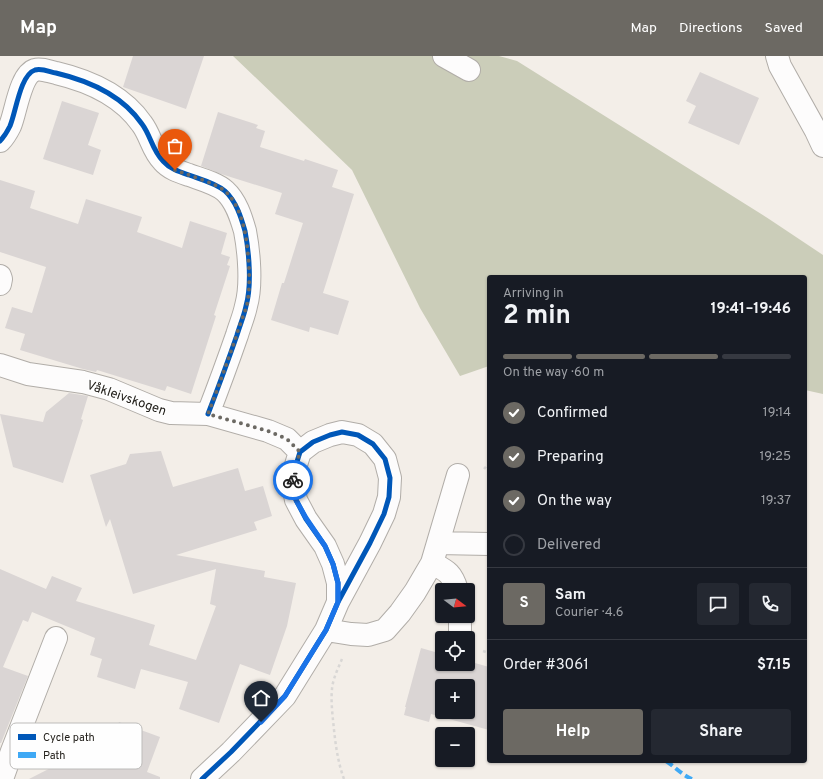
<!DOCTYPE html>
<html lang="en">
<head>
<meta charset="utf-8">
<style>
  body { margin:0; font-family:Overpass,sans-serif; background:#242831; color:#f1f3f6; height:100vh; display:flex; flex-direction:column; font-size:15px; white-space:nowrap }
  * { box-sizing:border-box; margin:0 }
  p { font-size:13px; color:#9ea1a6 }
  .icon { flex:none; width:22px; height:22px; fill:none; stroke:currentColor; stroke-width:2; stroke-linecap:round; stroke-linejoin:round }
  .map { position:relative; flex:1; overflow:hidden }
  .details { position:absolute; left:487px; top:219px; width:320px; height:488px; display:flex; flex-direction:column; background:#171b24; border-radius:4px; box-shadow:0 1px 3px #0004 }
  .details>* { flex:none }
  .needle { width:26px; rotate:106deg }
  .fabs { position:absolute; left:435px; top:527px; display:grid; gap:8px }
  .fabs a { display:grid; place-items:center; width:40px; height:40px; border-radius:4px; background:#171b24; box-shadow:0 1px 3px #0004; font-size:20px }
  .pin { position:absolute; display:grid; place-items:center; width:34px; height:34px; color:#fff; margin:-41px -17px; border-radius:50% 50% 50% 0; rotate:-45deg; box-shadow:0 0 4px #0007 }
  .pin .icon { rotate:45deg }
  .courier { position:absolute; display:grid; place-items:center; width:40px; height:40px; margin:-20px; border:3px solid #1a73e8; border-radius:50%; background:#fff; color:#222; box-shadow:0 1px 5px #0007 }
  .head em { font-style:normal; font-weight:700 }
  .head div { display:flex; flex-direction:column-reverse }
  .head { display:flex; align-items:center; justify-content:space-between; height:68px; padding:0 16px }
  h1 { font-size:26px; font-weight:700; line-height:30px }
  .bar { display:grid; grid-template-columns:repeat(4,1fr); gap:6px 4px; align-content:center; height:48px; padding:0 16px }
  .bar i { height:5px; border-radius:3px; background:#363941 }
  .bar .selected { background:#6c6963 }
  .bar p { grid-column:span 4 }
  .line { display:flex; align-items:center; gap:10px; padding:0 16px; border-top:1px solid #363941 }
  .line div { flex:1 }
  .round { display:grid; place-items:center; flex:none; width:42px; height:42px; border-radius:4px; background:#242831 }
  ol { padding:0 16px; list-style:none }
  li { display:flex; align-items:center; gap:12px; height:44px }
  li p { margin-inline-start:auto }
  li .icon { padding:4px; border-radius:50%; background:#6c6963; color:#fff; stroke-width:4 }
  li:last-child { color:#9ea1a6 }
  li i { width:22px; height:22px; border:2px solid #363941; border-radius:50% }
  .primary-button { display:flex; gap:8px; margin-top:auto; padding:8px 16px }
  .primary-button a { flex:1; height:46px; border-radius:4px; background:#6c6963; color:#fff; font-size:16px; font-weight:700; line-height:46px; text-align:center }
  .primary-button a+a { background:#242831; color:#f1f3f6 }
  header { display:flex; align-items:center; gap:24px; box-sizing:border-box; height:56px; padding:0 20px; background:#6c6963; color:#fff }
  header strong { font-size:19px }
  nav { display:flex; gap:22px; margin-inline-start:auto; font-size:14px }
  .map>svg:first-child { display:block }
  .forest { fill:#cbcdb9 }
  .building { fill:#dad5d4; fill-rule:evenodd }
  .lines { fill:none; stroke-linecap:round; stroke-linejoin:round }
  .minor-casing { stroke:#b1ada8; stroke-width:24 }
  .path { stroke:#d9d7d5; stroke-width:2.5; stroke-dasharray:3 3; stroke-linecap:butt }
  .minor { stroke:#fdfcfc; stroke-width:22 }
  .quiet { stroke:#3fa9f5; stroke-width:4; stroke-dasharray:8 4; stroke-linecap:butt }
  .cycleway-casing { stroke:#fefefe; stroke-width:8 }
  .cycleway { stroke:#0057b8; stroke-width:5 }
  .done { stroke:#6c6963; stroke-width:4; stroke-dasharray:0 7.2 }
  .route { stroke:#1a73e8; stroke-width:5 }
  .labels { text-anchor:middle; stroke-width:3; stroke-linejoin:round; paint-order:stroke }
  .street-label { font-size:13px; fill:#24211c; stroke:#fefefe }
  .key { fill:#fefefe; stroke:#bdbcba; stroke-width:1 }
  .key-label { font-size:11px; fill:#24211c }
</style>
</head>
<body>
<header>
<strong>Map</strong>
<nav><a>Map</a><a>Directions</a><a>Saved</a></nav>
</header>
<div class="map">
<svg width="823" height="723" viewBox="0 0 823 723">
  <rect width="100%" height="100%" fill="#f3eee8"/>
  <path class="forest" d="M233,0H499L517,5L769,163L823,199V338L805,334V221H489V310L460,320L420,252L352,114Z"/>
  <path class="building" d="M133,0H204L186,53L123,31Z
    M700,16L759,42L739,89L688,67L696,50L686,45Z
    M62,45L99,57L88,89L101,94L93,119L43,103Z
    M218,56L258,69L256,72L265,75L260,91L304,105L305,103L338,114L332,131L354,138L323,237L349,245L338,279L310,271L309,276L271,264L282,227H284L303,167L275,158L282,137L221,118L201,110Z
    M0,124L35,135L30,152L78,168L86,143L142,161L137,176L182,192L190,165L227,177L221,198L230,201L227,209L230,210L214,259L216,260L191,338L167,330L165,335L97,314L96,316L83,313L20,294L25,278L5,272L12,251L32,257L46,211L0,196Z
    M69,337L88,340L81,363L83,364L63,427L13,411L0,358L43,366L46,356Z
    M161,395L173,431L238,412L245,435L263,430L272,460L254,466L257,474L176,499L265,515L264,521L296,527L287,570L270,619L240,608L219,667L179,653L188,626L141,613L135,633L97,621L102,603L90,599L95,582L32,556L28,566L23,564L3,611L28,620L1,687H0V513L46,533L52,520L82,532L76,545L155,569L149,589L196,604L216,550L210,548L216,513L133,538L110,463L106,471L90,419L126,408L130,398Z
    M421,592L442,598V608H468V605L489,611V674L431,658L429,666L404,659L406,651H405ZM442,630H468V656H442Z
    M119,666L160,681L147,716L160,721V723H29L80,697L96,703L97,697L106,700Z"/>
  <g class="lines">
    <defs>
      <path id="minor" d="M444,0L469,14
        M777,0L780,10L816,75L823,90
        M0,85C4,81 7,76 10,70C16,56 20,19 35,14C42,12 50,16 56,17C90,25 122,39 142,68C151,80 152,94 163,105C170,113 180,116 189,119C200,123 216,127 225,135C236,145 241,161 245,175C249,196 252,229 246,250C244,260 240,269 237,279C228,305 218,332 208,358
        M0,220L1,223L0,228
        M0,309L28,318L83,326L109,333L159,354L171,357L208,358L268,375L287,383L300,396
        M438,487L489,488
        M432,507C447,515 452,517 457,534
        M326,574L351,578L368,579L385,574L400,557L415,536L432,507L458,419
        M460,582V560
        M2,723L12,695L56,582
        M202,723L231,696L285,640L326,574L338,546L370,487L384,458L389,441L390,422L385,403L373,388L358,379L342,376L330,379L313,386L300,396L295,412L293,429L296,444L306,463L325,490L333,508L338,527V546"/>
    </defs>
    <use href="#minor" class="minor-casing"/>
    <path class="path" d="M484,413L489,407
      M483,595L489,597
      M342,603C338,613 333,622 332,633C331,643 332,654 333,664C335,684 337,704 344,723"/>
    <use href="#minor" class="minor"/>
    <path class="quiet" d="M666,705C675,711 682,719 692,723"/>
    <defs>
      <path id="cycleway" d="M0,85C4,81 7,76 10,70C16,56 20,19 35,14C42,12 50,16 56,17C90,25 122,39 142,68C151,80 152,94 163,105C170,113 180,116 189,119C200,123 216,127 225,135C236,145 241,161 245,175C249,196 252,229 246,250C244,260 240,269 237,279C228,305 218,332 208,358
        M202,723L231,696L285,640L326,574L338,546L370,487L384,458L389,441L390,422L385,403L373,388L358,379L342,376L330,379L313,386L300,396L295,412L293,429L296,444L306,463L325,490L333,508L338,527V546"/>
    </defs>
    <use href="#cycleway" class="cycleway-casing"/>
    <use href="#cycleway" class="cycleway"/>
  </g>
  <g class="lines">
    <path class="done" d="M175,114C188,119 215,127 225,135C238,147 243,165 246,182C249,204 251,227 247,249C244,259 239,270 236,281C227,307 218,332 208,358L268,375L287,383L300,396L295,412L293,424"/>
    <path class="route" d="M261,666L285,640L326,574L338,546V527L333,508L325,490L306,462L296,444L293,429V424"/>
  </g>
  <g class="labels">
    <g class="street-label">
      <text transform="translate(127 341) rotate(19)" y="5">Våkleivskogen</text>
    </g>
  </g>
  <rect x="10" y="667" width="132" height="46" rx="6" class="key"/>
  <rect x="18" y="678" width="18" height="6" fill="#0057b8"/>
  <rect x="18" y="696" width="18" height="6" fill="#3fa9f5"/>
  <g class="key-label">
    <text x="43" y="685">Cycle path</text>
    <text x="43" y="703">Path</text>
  </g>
</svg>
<div class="fabs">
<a><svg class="needle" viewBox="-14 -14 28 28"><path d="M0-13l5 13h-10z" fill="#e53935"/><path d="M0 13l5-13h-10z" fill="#9ea1a6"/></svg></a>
<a><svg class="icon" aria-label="locate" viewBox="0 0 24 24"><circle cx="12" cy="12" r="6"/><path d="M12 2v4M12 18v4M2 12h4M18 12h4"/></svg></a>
<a>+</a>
<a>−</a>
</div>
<div class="pin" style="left:175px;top:114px;background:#ea580c"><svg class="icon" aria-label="bag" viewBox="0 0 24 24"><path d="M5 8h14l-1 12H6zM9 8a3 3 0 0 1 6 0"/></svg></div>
<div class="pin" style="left:261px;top:666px;background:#1f2937"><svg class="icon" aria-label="home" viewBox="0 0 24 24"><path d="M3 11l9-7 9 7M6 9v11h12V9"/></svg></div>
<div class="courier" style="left:293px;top:424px"><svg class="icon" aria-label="bike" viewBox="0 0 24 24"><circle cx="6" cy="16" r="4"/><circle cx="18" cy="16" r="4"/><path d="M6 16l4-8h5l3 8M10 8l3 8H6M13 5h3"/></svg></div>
<section class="details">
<div class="head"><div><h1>2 min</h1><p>Arriving in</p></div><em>19:41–19:46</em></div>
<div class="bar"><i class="selected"></i><i class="selected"></i><i class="selected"></i><i></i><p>On the way · 60 m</p></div>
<ol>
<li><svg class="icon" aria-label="check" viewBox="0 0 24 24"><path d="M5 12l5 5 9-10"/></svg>Confirmed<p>19:14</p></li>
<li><svg class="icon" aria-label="check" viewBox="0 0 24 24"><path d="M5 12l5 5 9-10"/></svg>Preparing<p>19:25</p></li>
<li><svg class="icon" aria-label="check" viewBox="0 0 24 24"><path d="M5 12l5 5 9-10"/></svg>On the way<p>19:37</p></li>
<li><i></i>Delivered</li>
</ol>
<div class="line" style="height:72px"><b class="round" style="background:#6c6963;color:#fff">S</b><div><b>Sam</b><p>Courier · 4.6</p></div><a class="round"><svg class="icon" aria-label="chat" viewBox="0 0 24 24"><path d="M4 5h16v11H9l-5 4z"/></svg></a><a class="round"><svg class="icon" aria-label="phone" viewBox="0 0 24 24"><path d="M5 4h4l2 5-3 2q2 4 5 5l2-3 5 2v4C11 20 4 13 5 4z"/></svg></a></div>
<div class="line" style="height:52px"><div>Order #3061</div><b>$7.15</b></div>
<div class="primary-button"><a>Help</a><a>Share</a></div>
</section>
</div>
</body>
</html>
